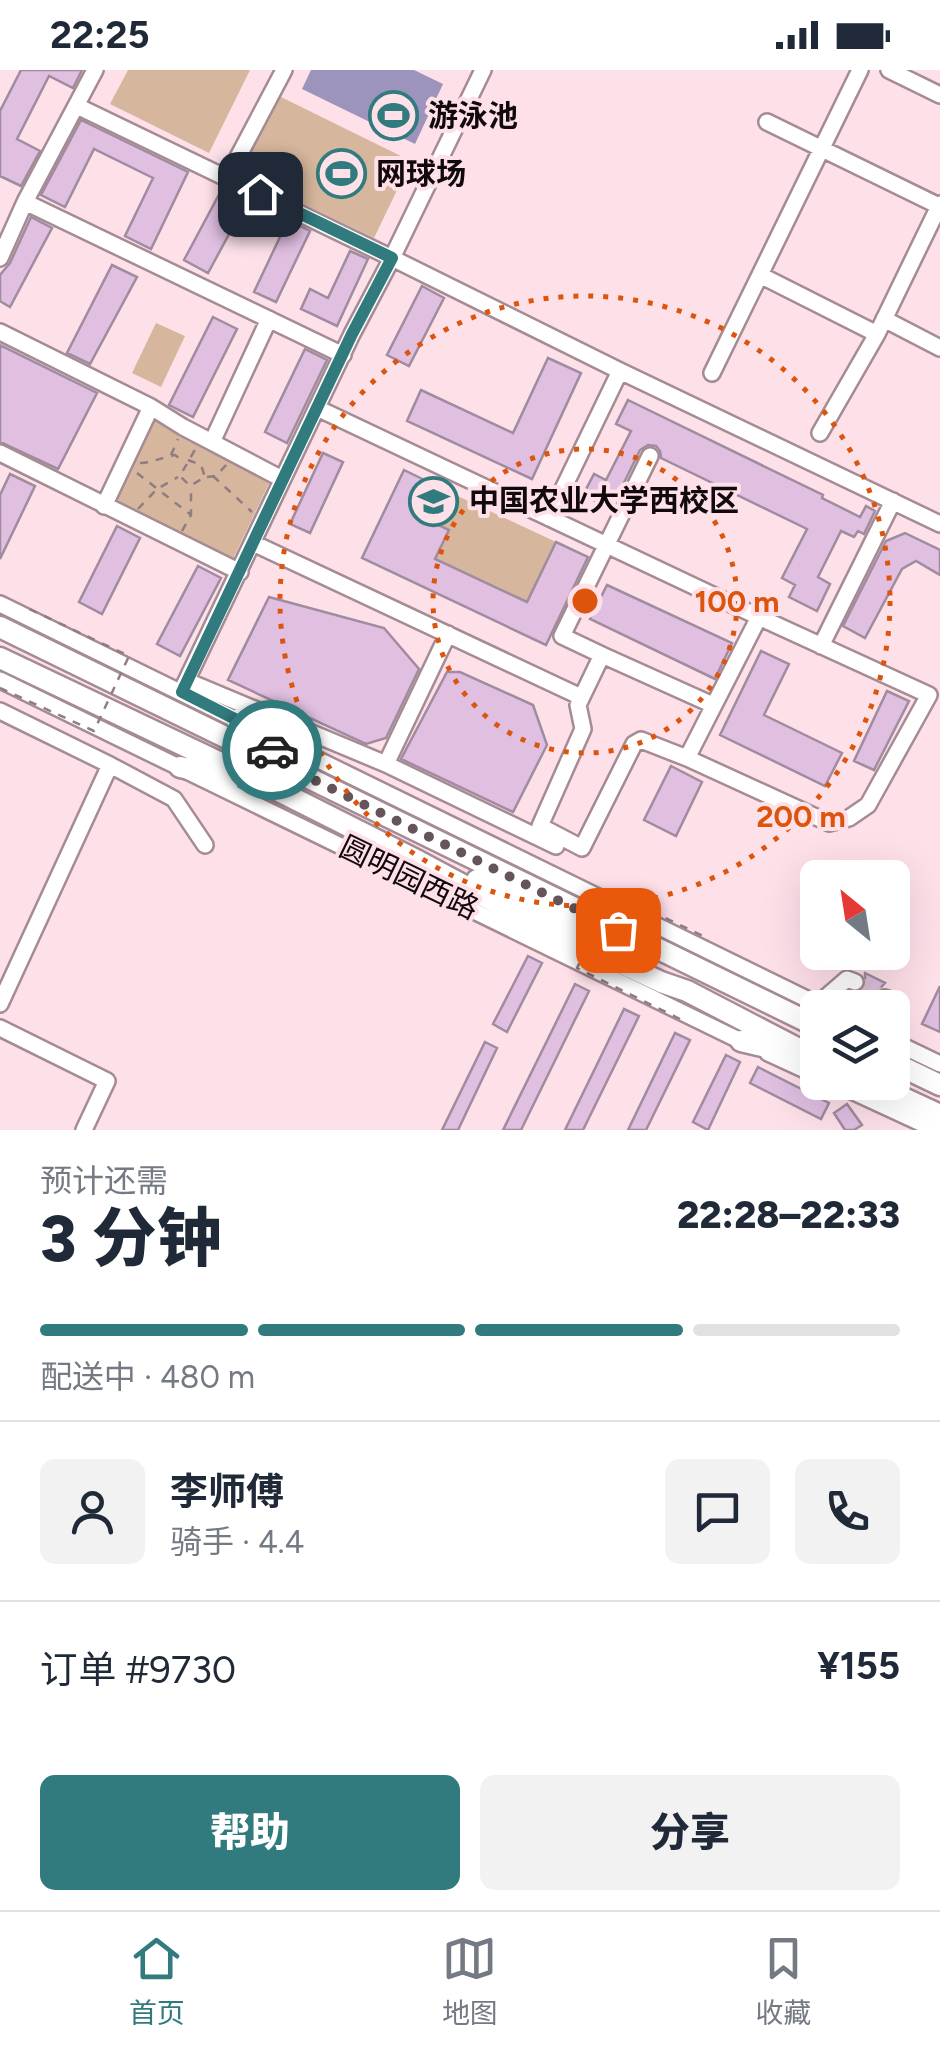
<!DOCTYPE html>
<html lang="zh">
<head>
<meta charset="utf-8">
<style>
  body { margin:0; font-family:Figtree,"Noto Sans SC",sans-serif; background:#f2f2f3; color:#1f2937; height:100vh; display:flex; flex-direction:column; font-size:38px; white-space:nowrap }
  * { box-sizing:border-box; margin:0 }
  p { font-size:32px; color:#747a83 }
  .icon { flex:none; width:55px; height:55px; fill:none; stroke:currentColor; stroke-width:2; stroke-linecap:round; stroke-linejoin:round }
  .map { position:relative; height:1060px; overflow:hidden }
  .side { display:flex; flex-direction:column; background:#fff; flex:1 }
  .side>* { flex:none }
  .needle { width:65px; rotate:330deg }
  .buttons { position:absolute; left:800px; top:790px; display:grid; gap:20px }
  .buttons a { display:grid; place-items:center; width:110px; height:110px; border-radius:15px; background:#fff; box-shadow:0 10px 40px #0002; font-size:50px }
  .pin { position:absolute; display:grid; place-items:center; width:85px; height:85px; color:#fff; margin:-42px; border-radius:20px; box-shadow:0 5px 15px #0006 }
  .courier { position:absolute; display:grid; place-items:center; width:100px; height:100px; margin:-50px; border:8px solid #317a7d; border-radius:50%; background:#fff; color:#222; box-shadow:0 2px 12px #0007 }
  .head em { font-style:normal; font-weight:800 }
  .head div { display:flex; flex-direction:column-reverse }
  .head { display:flex; align-items:center; justify-content:space-between; height:170px; padding:0 40px }
  h1 { font-size:65px; font-weight:800; line-height:75px }
  .bar { display:grid; grid-template-columns:repeat(4,1fr); gap:15px 10px; align-content:center; height:120px; padding:0 40px }
  .bar i { height:12px; border-radius:8px; background:#e0e1e3 }
  .bar .on { background:#317a7d }
  .bar p { grid-column:span 4 }
  .line { display:flex; align-items:center; gap:25px; padding:0 40px; border-top:2px solid #e0e1e3 }
  .line div { flex:1 }
  .round { display:grid; place-items:center; flex:none; width:105px; height:105px; border-radius:15px; background:#f2f2f3 }
  .primary-button { display:flex; gap:20px; margin-top:auto; padding:20px 40px }
  .primary-button a { flex:1; height:115px; border-radius:15px; background:#317a7d; color:#fff; font-size:40px; font-weight:800; line-height:115px; text-align:center }
  .primary-button a+a { background:#f2f2f3; color:#1f2937 }
  .status { display:flex; justify-content:space-between; align-items:center; height:70px; padding:0 50px; background:#fff; direction:ltr }
  .status svg { height:28px; fill:currentColor }
  .tab-bar { display:flex; justify-content:space-around; align-items:center; height:140px; border-top:2px solid #e0e1e3; background:#fff; font-size:28px; color:#747a83 }
  .tab-bar a { display:grid; justify-items:center; gap:5px }
  .tab-bar .on { color:#317a7d }
  .map>svg:first-child { display:block }
  .green { fill:#d6b69c }
  .water { fill:#9c94bc }
  .building { fill:#e0bfe1; stroke:#9f8c9f; stroke-width:2.5 }
  .lines { fill:none; stroke-linecap:round; stroke-linejoin:round }
  .minor-tunnel { stroke:#dbc0c8; stroke-width:15; stroke-dasharray:15 8; stroke-linecap:butt }
  .minor-casing { stroke:#a58b93; stroke-width:20 }
  .major-casing { stroke:#a58b93; stroke-width:25 }
  .path { stroke:#907c82; stroke-width:2.5; stroke-dasharray:8 8; stroke-linecap:butt }
  .minor { stroke:#fff; stroke-width:15 }
  .major { stroke:#fff; stroke-width:20 }
  .path-bridge { stroke:#907c82; stroke-width:2.5; stroke-dasharray:8 8; stroke-linecap:butt }
  .done { stroke:#655459; stroke-width:10; stroke-dasharray:0 18 }
  .route { stroke:#317a7d; stroke-width:12 }
  .ring { fill:none; stroke:#dd550c; stroke-width:5; stroke-dasharray:5 10 }
  .labels { text-anchor:middle; stroke-width:8; stroke-linejoin:round; paint-order:stroke }
  .poi-label { font-size:30px; font-weight:bold; fill:#12090c; stroke:#fee0e9; text-anchor:start }
  .street-label { font-size:30px; fill:#12090c; stroke:#fee0e9 }
  .centre { fill:#dd550c; stroke:#fee0e9; stroke-width:5 }
  .ring-label { font-size:30px; text-anchor:middle; font-weight:bold; fill:#dd550c; stroke:#fee0e9; stroke-width:8; stroke-linejoin:round; paint-order:stroke }
</style>
</head>
<body>
<div class="status"><b>22:25</b><svg viewBox="0 0 49 12"><path d="M0 12V9h3v3zM5 12V6h3v6zM10 12V3h3v9zM15 12V0h3v12zM26 1h20v11H26zM47 4h2v5h-2z"/></svg></div>
<div class="map">
<svg width="940" height="1060" viewBox="0 0 940 1060">
  <rect width="100%" height="100%" fill="#fee0e9"/>
  <path class="green" d="M128,0H250L209,83L110,34Z
    M279,26L411,91L374,168L237,102Z
    M156,253L185,266L161,317L132,303Z
    M152,350L272,407L232,491L112,434Z
    M447,421L556,472L527,532L435,489L449,460L432,452Z"/>
  <path class="water" d="M311,0H414L443,14L415,74L302,19Z"/>
  <path class="building" d="M21,0H82L73,18L49,6L17,69L40,81L21,116L0,106V41Z
    M81,50L188,102L151,179L125,166L153,108L94,79L65,137L41,125Z
    M222,119L247,131L208,203L184,190Z
    M31,147L52,158L10,237L0,231V205L10,193Z
    M288,150L310,161L276,232L254,222Z
    M350,181L368,189L337,256L301,239L310,219L328,228Z
    M112,195L137,207L90,294L67,283Z
    M422,216L444,228L409,296L387,285Z
    M213,247L237,259L193,347L169,335Z
    M0,275L97,323L58,399L0,372Z
    M305,279L327,290L287,373L265,362Z
    M548,288L581,303L532,409L407,351L421,320L513,363Z
    M628,330L823,425L822,428L860,447L866,436L875,441L864,464L858,461L854,467L841,461L818,507L830,514L817,541L789,527L795,515L782,508L807,459L661,388L660,381L656,376L648,375L640,380L619,423L615,422L608,437L583,425L594,404L606,410L631,361L616,354Z
    M323,383L343,392L310,463L290,454Z
    M404,400L447,421L432,452L449,460L435,489L527,532L556,472L588,487L546,575L362,488Z
    M10,404L35,416L0,489V425Z
    M117,456L140,468L102,544L79,532Z
    M905,463L940,480V505L916,491L902,499L865,568L843,556L886,471Z
    M198,496L221,508L180,586L157,574Z
    M607,515L732,573L715,609L590,549Z
    M269,527L384,558L419,599L386,668L366,674L228,610Z
    M761,581L789,594L764,645L842,683L825,716L720,665Z
    M447,602H460L533,635L547,675L513,742L401,689Z
    M887,621L909,631L874,700L854,691Z
    M671,696L702,712L676,766L644,750Z
    M528,886L542,893L507,962L493,954Z
    M865,903L885,913L874,925L877,938H855L847,934L853,923L861,921L865,917Z
    M575,914L589,921L521,1060H503Z
    M940,916V962L922,954Z
    M624,939L639,946L583,1060H565Z
    M675,963L690,970L646,1060H628Z
    M485,972L497,978L458,1060H442Z
    M726,985L740,992L708,1060L693,1052Z
    M758,997L829,1033L821,1049L750,1013Z
    M847,1034L862,1055L854,1060H845L834,1043Z"/>
  <g class="lines">
    <path class="minor-tunnel" d="M855,912L885,928"/>
    <defs>
      <path id="minor" d="M95,0L25,132L343,285
        M889,0L940,25
        M77,36L392,188L620,301L940,454
        M767,52L939,136
        M227,108L284,0
        M0,188L25,132
        M760,205L877,264
        M884,249L940,278
        M0,262L151,337L183,357L282,409
        M712,303L860,0
        M317,338L759,547
        M820,363L877,264L940,134
        M212,372L269,249
        M0,383L240,502
        M104,436L151,337
        M549,448L620,301
        M253,473L581,627
        M0,534L825,938
        M821,576L893,431
        M602,585L562,566L650,386
        M0,610L747,974
        M187,611L386,694L556,776
        M181,622L352,264L392,188L483,0
        M0,641L110,695L0,934
        M687,688L829,753L849,748L868,735L929,625L759,547L687,688L641,670L634,674L582,778L540,756L583,659L578,635L602,585L713,635
        M386,694L448,564
        M110,695L174,729L205,775
        M885,928L890,930L889,938
        M818,934L847,909L855,912
        M0,958L107,1011L84,1060
        M892,971L940,994
        M768,983L818,1006
        M832,1012L936,1060"/>
      <path id="major" d="M0,557L818,957
        M0,588L269,716L418,791L519,845L661,912L687,921L818,989
        M237,650L279,686
        M180,697L232,708
        M477,810L528,830L622,880
        M741,971L787,982
        M892,992L940,1015
        M869,1012L940,1045"/>
    </defs>
    <use href="#minor" class="minor-casing"/>
    <use href="#major" class="major-casing"/>
    <path class="path" d="M171,385L178,369
      M188,390L201,395L205,407L190,416L180,406L197,376
      M140,393C153,393 162,387 175,385L183,391
      M137,403L191,445
      M213,406L252,442
      M207,407L216,406L228,393
      M138,439L157,419L178,407
      M182,461L191,445V417"/>
    <use href="#minor" class="minor"/>
    <use href="#major" class="major"/>
    <path class="path-bridge" d="M0,618L94,661L129,586L25,537
      M680,949L577,898L614,823L709,869"/>
  </g>
  <g class="lines">
    <path class="done" d="M272,680L300,703L618,860"/>
    <path class="route" d="M260,124L392,188L352,264L182,622L237,650L272,680"/>
  </g>
  <g class="ring">
    <circle cx="585" cy="531" r="152"/>
    <circle cx="585" cy="531" r="305"/>
  </g>
  <defs>
    <symbol id="stadium-ring" viewBox="-11 -11 22 22"><circle r="9.5" fill="#fee0e9" stroke="#317a7d" stroke-width="1.5"/><path d="M0-5a6.5 5 0 1 0 0 10a6.5 5 0 1 0 0-10ZM-3.5-1.8h7v3.6h-7Z" fill="#317a7d"/></symbol>
    <symbol id="university-ring" viewBox="-11 -11 22 22"><circle r="9.5" fill="#fee0e9" stroke="#317a7d" stroke-width="1.5"/><path d="M0-5L7-2L0 1L-7-2ZM-4 1L0 2.5L4 1V4Q0 6-4 4Z" fill="#317a7d"/></symbol>
  </defs>
  <g fill-rule="evenodd">
    <use href="#stadium-ring" x="366" y="18" width="55" height="55"/>
    <use href="#stadium-ring" x="314" y="76" width="55" height="55"/>
    <use href="#university-ring" x="406" y="404" width="55" height="55"/>
  </g>
  <g class="labels">
    <g class="poi-label">
      <text x="428" y="56">游泳池</text>
      <text x="376" y="114">网球场</text>
      <text x="469" y="441">中国农业大学西校区</text>
    </g>
    <g class="street-label">
      <text transform="translate(409 808) rotate(26)" y="10">圆明园西路</text>
    </g>
  </g>
  <circle cx="585" cy="531" r="15" class="centre"/>
  <g class="ring-label">
    <text x="737" y="542">100 m</text>
    <text x="801" y="757">200 m</text>
  </g>
</svg>
<div class="buttons">
<a><svg class="needle" viewBox="-14 -14 28 28"><path d="M0-13l5 13h-10z" fill="#e53935"/><path d="M0 13l5-13h-10z" fill="#747a83"/></svg></a>
<a><svg class="icon" aria-label="layers" viewBox="0 0 24 24"><path d="M12 4l9 5-9 5-9-5zM3 14l9 5 9-5"/></svg></a>
</div>
<div class="pin" style="left:618px;top:860px;background:#ea580c"><svg class="icon" aria-label="bag" viewBox="0 0 24 24"><path d="M5 8h14l-1 12H6zM9 8a3 3 0 0 1 6 0"/></svg></div>
<div class="pin" style="left:260px;top:124px;background:#1f2937"><svg class="icon" aria-label="home" viewBox="0 0 24 24"><path d="M3 11l9-7 9 7M6 9v11h12V9"/></svg></div>
<div class="courier" style="left:272px;top:680px"><svg class="icon" aria-label="car" viewBox="0 0 24 24"><path d="M5 17H2v-5l4-1 3-4h7l3 4 3 1v5h-3M9 17h6M6 11h13"/><circle cx="7" cy="17" r="2"/><circle cx="17" cy="17" r="2"/></svg></div>
</div>
<section class="side">
<div class="head"><div><h1>3 分钟</h1><p>预计还需</p></div><em>22:28–22:33</em></div>
<div class="bar"><i class="on"></i><i class="on"></i><i class="on"></i><i></i><p>配送中 · 480 m</p></div>
<div class="line" style="height:180px"><a class="round"><svg class="icon" aria-label="person" viewBox="0 0 24 24"><circle cx="12" cy="8" r="4"/><path d="M4 21q1-7 8-7t8 7"/></svg></a><div><b>李师傅</b><p>骑手 · 4.4</p></div><a class="round"><svg class="icon" aria-label="chat" viewBox="0 0 24 24"><path d="M4 5h16v11H9l-5 4z"/></svg></a><a class="round"><svg class="icon" aria-label="phone" viewBox="0 0 24 24"><path d="M5 4h4l2 5-3 2q2 4 5 5l2-3 5 2v4C11 20 4 13 5 4z"/></svg></a></div>
<div class="line" style="height:130px"><div>订单 #9730</div><b>¥155</b></div>
<div class="primary-button"><a>帮助</a><a>分享</a></div>
</section>
<nav class="tab-bar">
<a class="on"><svg class="icon" aria-label="home" viewBox="0 0 24 24"><path d="M3 11l9-7 9 7M6 9v11h12V9"/></svg>首页</a>
<a><svg class="icon" aria-label="map" viewBox="0 0 24 24"><path d="M3 6l6-2 6 2 6-2v14l-6 2-6-2-6 2zM9 4v14M15 6v14"/></svg>地图</a>
<a><svg class="icon" aria-label="saved" viewBox="0 0 24 24"><path d="M7 4h10v16l-5-4-5 4z"/></svg>收藏</a>
</nav>
</body>
</html>
